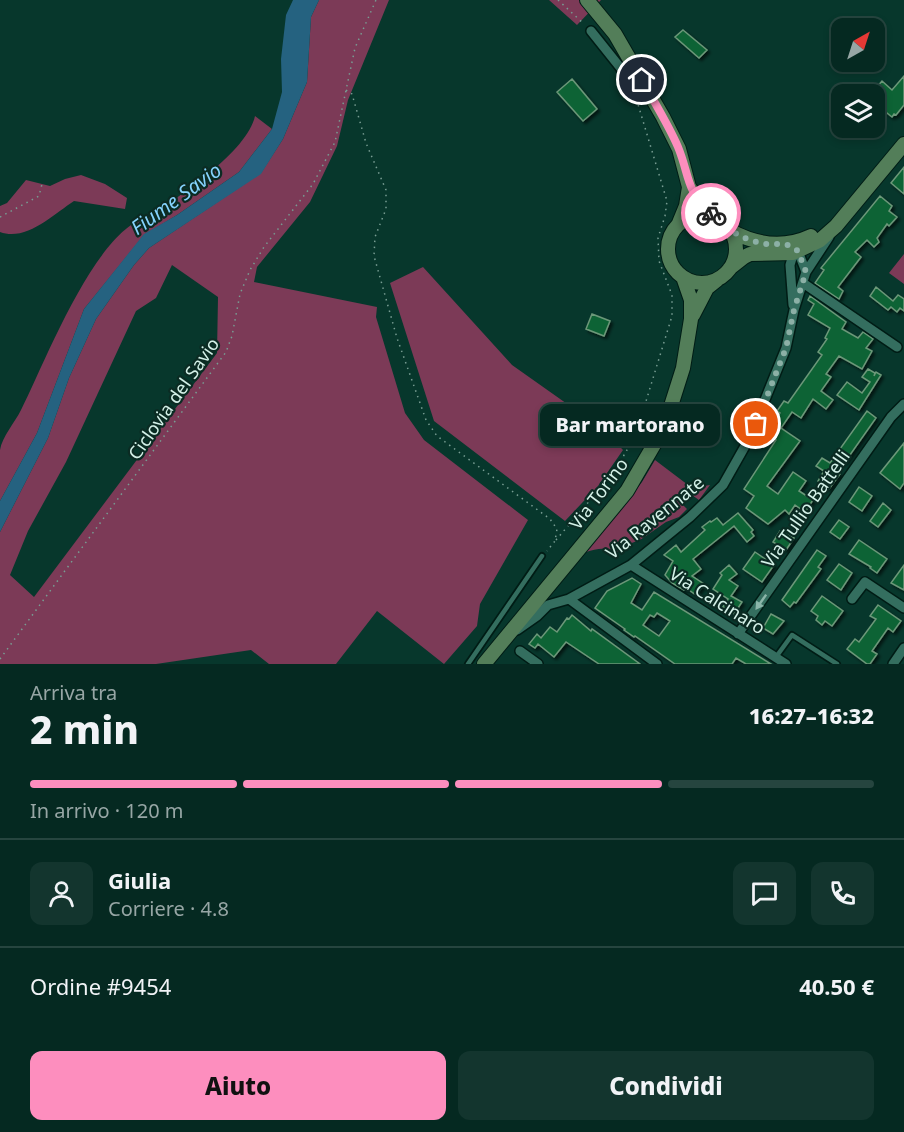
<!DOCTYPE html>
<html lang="it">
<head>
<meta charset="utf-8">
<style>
  body { margin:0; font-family:"Noto Sans",sans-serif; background:#13352e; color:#f1f3f6; height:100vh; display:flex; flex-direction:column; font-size:22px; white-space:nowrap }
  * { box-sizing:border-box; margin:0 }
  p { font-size:20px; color:#97a6a5 }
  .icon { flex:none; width:33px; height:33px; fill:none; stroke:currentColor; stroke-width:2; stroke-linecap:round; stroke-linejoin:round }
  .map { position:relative; height:664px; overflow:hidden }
  .panel { display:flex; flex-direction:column; background:#052921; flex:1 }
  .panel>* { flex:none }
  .needle { width:39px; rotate:39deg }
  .controls { position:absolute; left:831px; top:18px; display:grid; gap:12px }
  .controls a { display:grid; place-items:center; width:54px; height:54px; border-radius:12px; background:#052921; box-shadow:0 3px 9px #0003,0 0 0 2px #26453f; font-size:30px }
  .pin { position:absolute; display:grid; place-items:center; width:51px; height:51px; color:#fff; margin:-26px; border:3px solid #fff; border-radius:50%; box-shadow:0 2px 6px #0007 }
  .courier { position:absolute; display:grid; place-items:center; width:60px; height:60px; margin:-30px; border:4px solid #fd8ebe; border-radius:50%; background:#fff; color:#222; box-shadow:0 2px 8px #0007 }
  .bubble { position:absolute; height:42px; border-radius:12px; background:#052921; box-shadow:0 3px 9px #0003,0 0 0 2px #26453f; font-size:20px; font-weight:800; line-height:42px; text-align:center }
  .overview em { font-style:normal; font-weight:800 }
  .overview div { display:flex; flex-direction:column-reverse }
  .overview { display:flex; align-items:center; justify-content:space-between; height:102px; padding:0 30px }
  h1 { font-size:39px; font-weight:800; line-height:45px }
  .bar { display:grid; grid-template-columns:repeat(4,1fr); gap:9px 6px; align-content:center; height:72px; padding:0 30px }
  .bar i { height:8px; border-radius:4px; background:#26453f }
  .bar .active { background:#fd8ebe }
  .bar p { grid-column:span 4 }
  .line { display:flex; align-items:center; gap:15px; padding:0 30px; border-top:2px solid #26453f }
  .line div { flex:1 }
  .round { display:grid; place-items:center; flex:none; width:63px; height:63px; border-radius:12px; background:#13352e }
  .primary-button { display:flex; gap:12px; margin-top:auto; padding:12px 30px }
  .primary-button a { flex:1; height:69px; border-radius:12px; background:#fd8ebe; color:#111; font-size:24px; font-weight:800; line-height:69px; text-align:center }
  .primary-button a+a { background:#13352e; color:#f1f3f6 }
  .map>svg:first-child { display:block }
  .green { fill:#7c3a57; fill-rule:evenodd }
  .water { fill:#256280 }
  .building { fill:#0f6336; stroke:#6c9879; stroke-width:1.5; fill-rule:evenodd; filter:url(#shadow) }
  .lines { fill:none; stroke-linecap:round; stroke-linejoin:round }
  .lane-casing { stroke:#001c15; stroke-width:8 }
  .street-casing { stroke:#001c15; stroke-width:12 }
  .secondary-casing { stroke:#001c15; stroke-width:16 }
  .path { stroke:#789d93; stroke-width:1.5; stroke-dasharray:1.5 4.5; stroke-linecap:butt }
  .lane { stroke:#346e5f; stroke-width:4.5 }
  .street { stroke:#346e5f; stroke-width:9 }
  .secondary { stroke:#537e59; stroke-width:14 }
  .oneway { fill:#8cb6aa }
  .done { stroke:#8cb0a6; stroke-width:6; stroke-dasharray:0 10.8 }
  .route { stroke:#fd8ebe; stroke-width:8 }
  .labels { text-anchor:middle; stroke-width:4.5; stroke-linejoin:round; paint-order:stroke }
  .street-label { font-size:18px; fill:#d4f1e8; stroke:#0b2b23 }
  .water-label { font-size:20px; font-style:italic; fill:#85d2fc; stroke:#0b2b23 }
</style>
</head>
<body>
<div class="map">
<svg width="904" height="664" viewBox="0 0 904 664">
  <defs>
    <filter id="shadow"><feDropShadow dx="2.5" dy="2.5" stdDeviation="1.5" flood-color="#0009"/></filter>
  </defs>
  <rect width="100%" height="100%" fill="#07372c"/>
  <path class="green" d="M319,0H389L348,100L337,146L310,202L257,267L254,282L377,307L376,317L405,413L424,440L528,520L480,604L477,626L444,664L377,611L336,664H269L251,650L156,664H0V532L48,438L69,378L96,319L134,265L149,248L261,173L283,139L307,82L311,17ZM172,265L218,297L217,353L34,597L10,575L28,531L66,462L136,311L156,298Z
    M549,0H601L577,25Z
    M255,116L272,129L239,172L177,215L144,235L84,309L37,433L0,501C0,485 0,466 0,450C2,437 15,422 21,410C44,365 97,225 150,217C180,195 247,152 255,116Z
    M81,175L105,184L127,198L125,209L74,201C54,214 26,242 0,232V206L7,203L26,180L50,186L65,179Z
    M904,254V284L889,273Z
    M423,267L512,365L604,430L623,450L598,486L565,521L434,421L390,283Z
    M655,460L692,488L710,485L699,500L689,493L680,502L687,509L679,517L666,522L640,540L626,545L616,554C607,546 597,549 586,552L642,482Z"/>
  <path class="water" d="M293,0H319L311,17L307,82L283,139L261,174L149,248L134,265L96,319L69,378L48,438L0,532V501L37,433L84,309L144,234L177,215L239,172L272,129L282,92L281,59L286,15Z"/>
  <path class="building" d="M683,30L707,50L699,58L675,37Z
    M904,76V105L896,115L894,114L892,117L882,109L885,106L874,98V94H871L882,81L892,90Z
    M572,79L597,109L583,121L557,92Z
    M904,167V194L891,183Z
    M880,196L892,206L889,211L897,217L889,226L887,224L877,238L879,242L874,247L867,240L855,252L861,257L838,287L843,291L839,299L815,283L824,270L821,268Z
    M876,287L893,301L898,295L904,299V311L900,308L897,312L891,307L888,310L870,296Z
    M810,296L846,322L842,329L858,338L863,332L873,339L866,348L872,351L862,369L839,356L826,374L831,377L821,391L833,400L826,409L813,399L801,418L792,412L781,428L800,441L767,486L778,494L793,472L806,481L799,491L813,500L805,512L795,505L789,514L785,510L768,524L746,508L754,496L744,489L776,440L766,432L780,413L777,411L784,401L788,403L822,355L818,352L827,339L825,338L830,328L808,315L814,304L808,300Z
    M592,314L610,321L604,336L586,329Z
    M868,369L875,373L874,376L876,372L881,375L859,410L837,395L847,382L862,393L870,382L862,377Z
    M867,411L876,418L845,462L841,459L833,469L840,474L829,489L818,481L824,471L816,466L822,458L830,463Z
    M904,443V483L900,489L880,473Z
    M859,487L872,496L862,511L849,502Z
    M883,503L891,510L878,527L870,521Z
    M738,513L753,530L751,532L754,536L747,542L734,526L693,559L701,569L692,576L704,584L696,595L686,588L684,590L672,583L665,575L673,561L664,555L676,545L681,552L705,530L702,527L710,521L711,522L717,518L723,525Z
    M839,520L849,527L840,539L830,532Z
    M780,531L794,538L786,550L773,542Z
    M859,540L887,559L877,573L870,568L871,567L849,554Z
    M817,550L826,556L818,567L821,569L796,603L794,602L790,607L782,600Z
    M755,552L774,565L762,582L743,569Z
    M839,564L852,573L841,590L827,580Z
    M729,565L737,574L729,580L738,586L731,596L742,602L734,614L723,607L728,599L713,589L722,575L720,573Z
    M904,565V590L891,583Z
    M632,578L641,584L631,603L642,610L654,592L771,664H746L736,658L732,664H675L635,636L634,637L624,630L625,629L595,608L607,591ZM657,613L670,621L659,636L643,625L650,615L654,617Z
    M822,596L843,611L832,626L825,621L822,625L816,620L818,616L811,611Z
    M878,605L901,621L893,632L888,628L872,651L877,654L870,664H867L847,649L855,639L859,642L876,619L870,616Z
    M771,614L784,621L773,634L763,628Z
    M572,615L591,631L592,629L640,664H599L566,642L554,657L538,644L535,648L529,644L537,634L541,638L550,627L557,632L567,618L569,619Z"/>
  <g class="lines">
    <defs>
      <path id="lane" d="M776,657L792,635L837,664
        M468,664L542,556"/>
      <path id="street" d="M591,31L631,81
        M793,248L798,251L806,272
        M803,283L897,347
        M793,305L790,265L795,248
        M631,565L786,664
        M569,599L657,664
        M852,599L865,582L904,608
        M517,630L537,616L548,605L569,599L631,565L690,517L723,485L749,439L786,348L794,310L806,272L829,237
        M738,634L891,417L904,404
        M520,651L538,664
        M893,664L904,648"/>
      <path id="secondary" d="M587,0L615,34L663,117L679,149L689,187L699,202L718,219
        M668 249a34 34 0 1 1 68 0a34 34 0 1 1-68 0Z
        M679,223L686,206L689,187
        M731,231C757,245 783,249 811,236
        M730,268L744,257L750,254L793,253L819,241L836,226L904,144
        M693,315L707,288L717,280
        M484,664L627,491L655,443L670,409L683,368L691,319V300L683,277"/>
    </defs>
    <use href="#lane" class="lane-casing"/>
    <use href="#street" class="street-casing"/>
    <use href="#secondary" class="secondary-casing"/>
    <path class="path" d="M558,0L584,24
      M346,90L352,94L366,143L386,190V209L375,237L374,256L397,338L426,420L437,436L550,519L557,529L555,541L547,551
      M0,217L39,196L42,184
      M556,540L615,471L636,434L672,316V295L659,261L658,238L665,216L667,201L634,91
      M0,659L226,352L232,336L240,294L250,270L264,247L313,184L335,142L355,48L376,0"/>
    <use href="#lane" class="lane"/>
    <use href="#street" class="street"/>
    <use href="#secondary" class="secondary"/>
  </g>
  <defs><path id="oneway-solid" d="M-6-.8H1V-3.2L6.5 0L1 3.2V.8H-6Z" transform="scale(1.5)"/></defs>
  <use class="oneway" href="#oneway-solid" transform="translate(761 602) rotate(125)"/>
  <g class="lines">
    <path class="done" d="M711,213L731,231L747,239L763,244H786L798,251L806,272L794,310L786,348L756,424"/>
    <path class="route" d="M642,80C654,102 668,124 678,147C690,176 685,190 711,213"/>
  </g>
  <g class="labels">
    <g class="street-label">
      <text transform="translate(174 399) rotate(-55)" y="6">Ciclovia del Savio</text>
      <text transform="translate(599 494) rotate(-53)" y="6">Via Torino</text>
      <text transform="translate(806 509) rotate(-55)" y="6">Via Tullio Battelli</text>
      <text transform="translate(655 518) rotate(-39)" y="6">Via Ravennate</text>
      <text transform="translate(717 601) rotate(32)" y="6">Via Calcinaro</text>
    </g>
    <g class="water-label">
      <text transform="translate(176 199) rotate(-36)" y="7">Fiume Savio</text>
    </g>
  </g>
</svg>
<div class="controls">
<a><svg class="needle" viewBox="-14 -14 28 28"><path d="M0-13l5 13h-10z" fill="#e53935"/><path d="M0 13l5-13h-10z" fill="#97a6a5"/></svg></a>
<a><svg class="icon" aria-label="layers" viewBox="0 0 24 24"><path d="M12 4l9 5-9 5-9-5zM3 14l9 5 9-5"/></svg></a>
</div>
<div class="pin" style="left:756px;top:424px;background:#ea580c"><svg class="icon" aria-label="bag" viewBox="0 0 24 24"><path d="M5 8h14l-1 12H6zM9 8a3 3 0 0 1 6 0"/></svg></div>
<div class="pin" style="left:642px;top:80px;background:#1f2937"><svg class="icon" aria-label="home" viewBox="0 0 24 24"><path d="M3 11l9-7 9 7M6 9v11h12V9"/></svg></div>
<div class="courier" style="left:711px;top:213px"><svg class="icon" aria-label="bike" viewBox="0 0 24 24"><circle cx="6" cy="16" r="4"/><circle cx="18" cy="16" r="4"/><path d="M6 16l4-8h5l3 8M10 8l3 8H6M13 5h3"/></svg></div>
<div class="bubble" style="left:540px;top:404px;width:180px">Bar martorano</div>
</div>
<section class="panel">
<div class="overview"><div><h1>2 min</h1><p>Arriva tra</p></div><em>16:27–16:32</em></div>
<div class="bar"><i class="active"></i><i class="active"></i><i class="active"></i><i></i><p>In arrivo · 120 m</p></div>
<div class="line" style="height:108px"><a class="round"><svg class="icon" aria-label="person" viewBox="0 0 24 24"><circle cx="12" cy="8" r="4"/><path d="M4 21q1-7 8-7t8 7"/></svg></a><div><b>Giulia</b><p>Corriere · 4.8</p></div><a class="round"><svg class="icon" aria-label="chat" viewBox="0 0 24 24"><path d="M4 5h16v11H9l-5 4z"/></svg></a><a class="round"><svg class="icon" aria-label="phone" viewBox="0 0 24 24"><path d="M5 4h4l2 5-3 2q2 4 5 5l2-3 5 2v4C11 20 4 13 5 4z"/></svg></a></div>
<div class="line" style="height:78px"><div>Ordine #9454</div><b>40.50 €</b></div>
<div class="primary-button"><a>Aiuto</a><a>Condividi</a></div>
</section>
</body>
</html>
